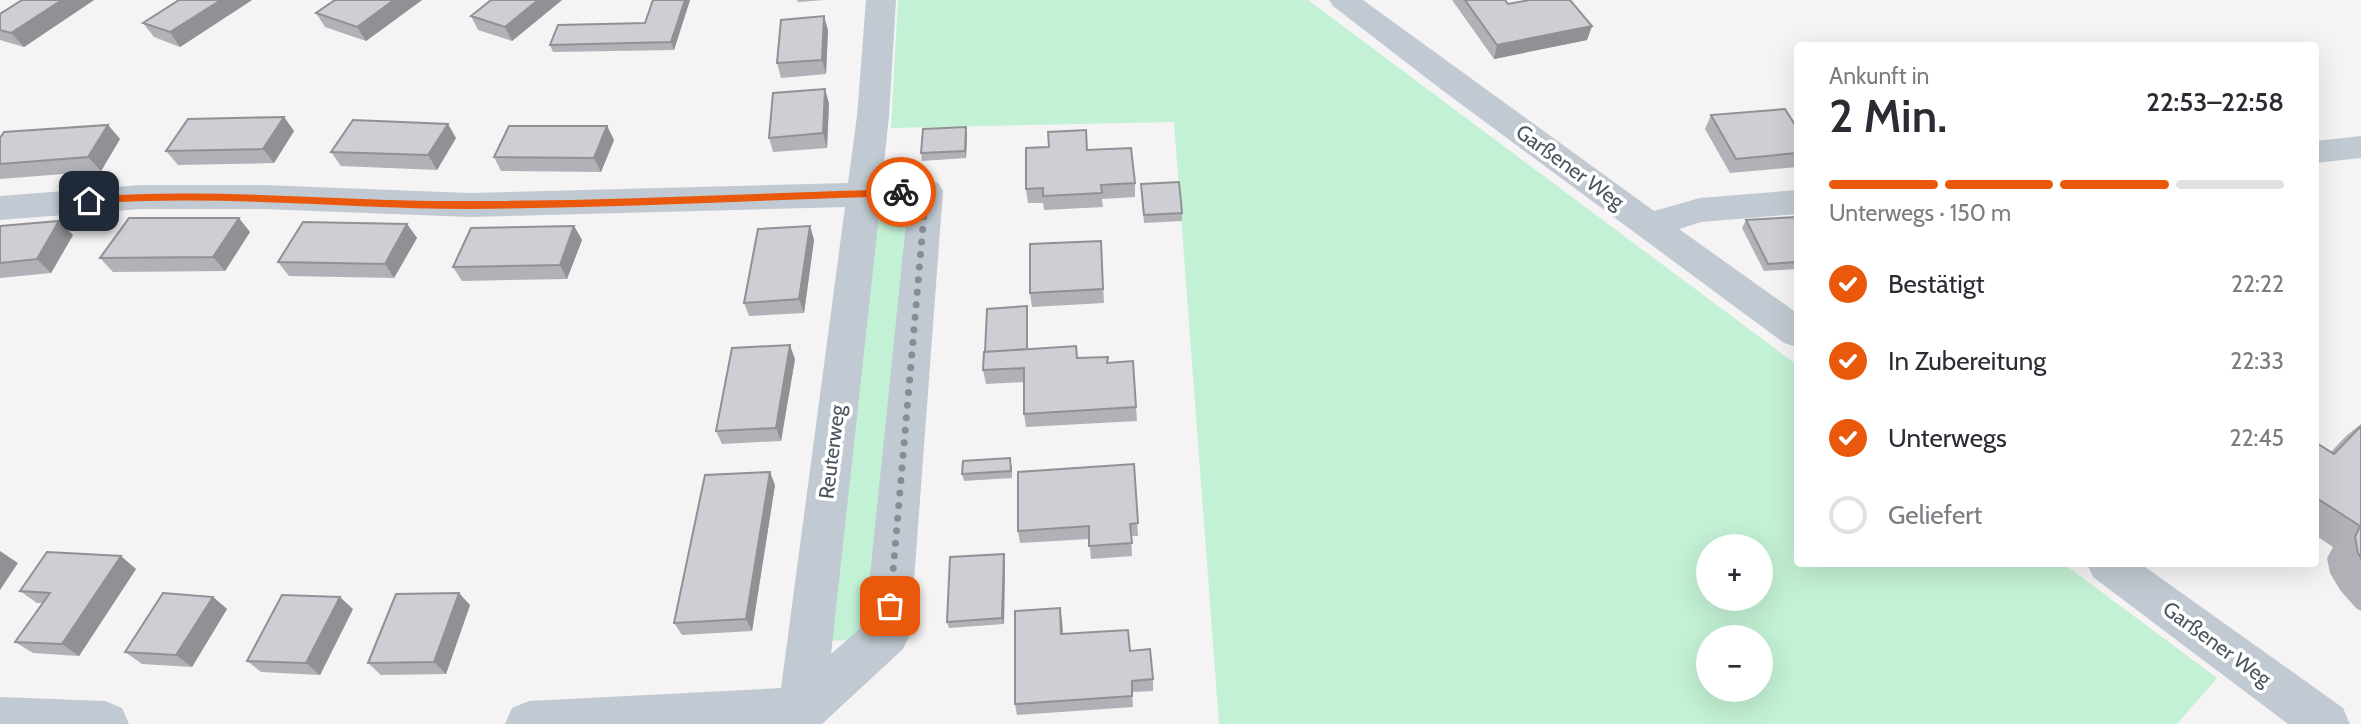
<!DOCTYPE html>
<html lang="de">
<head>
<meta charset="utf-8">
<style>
  body { margin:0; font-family:Cabin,sans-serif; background:#f7f7f7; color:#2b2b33; height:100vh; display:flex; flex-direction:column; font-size:26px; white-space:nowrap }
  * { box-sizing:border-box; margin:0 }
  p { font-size:23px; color:#7c7c81 }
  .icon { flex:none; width:38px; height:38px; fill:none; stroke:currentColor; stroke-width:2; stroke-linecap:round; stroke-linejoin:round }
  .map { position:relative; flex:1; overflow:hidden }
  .drawer { position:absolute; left:1794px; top:42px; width:525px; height:525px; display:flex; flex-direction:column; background:#fff; border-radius:7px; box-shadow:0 7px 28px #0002 }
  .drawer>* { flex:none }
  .controls { position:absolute; left:1696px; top:534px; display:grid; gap:14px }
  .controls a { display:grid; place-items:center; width:77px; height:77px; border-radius:50%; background:#fff; box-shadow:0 7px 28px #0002; font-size:35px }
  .pin { position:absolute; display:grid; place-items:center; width:60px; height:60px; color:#fff; margin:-30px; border-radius:14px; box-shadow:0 4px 10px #0006 }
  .courier { position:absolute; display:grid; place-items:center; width:70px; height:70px; margin:-35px; border:5px solid #ea580c; border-radius:50%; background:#fff; color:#222; box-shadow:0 2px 9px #0007 }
  .summary em { font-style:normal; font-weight:600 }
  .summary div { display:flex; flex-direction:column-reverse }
  .summary { display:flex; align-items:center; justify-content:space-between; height:119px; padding:0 35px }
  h1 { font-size:46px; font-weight:600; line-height:52px }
  .bar { display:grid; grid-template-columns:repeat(4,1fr); gap:10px 7px; align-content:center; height:84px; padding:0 35px }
  .bar i { height:9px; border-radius:5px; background:#e1e1e2 }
  .bar .on { background:#ea580c }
  .bar p { grid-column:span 4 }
  ol { padding:0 35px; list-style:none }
  li { display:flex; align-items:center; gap:21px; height:77px }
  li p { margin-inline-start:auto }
  li .icon { padding:7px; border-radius:50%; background:#ea580c; color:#fff; stroke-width:4 }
  li:last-child { color:#7c7c81 }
  li i { width:38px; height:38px; border:4px solid #e1e1e2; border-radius:50% }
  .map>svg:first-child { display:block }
  .green { fill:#c3f1d5; fill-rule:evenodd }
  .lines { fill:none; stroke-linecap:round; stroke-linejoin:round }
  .minor { fill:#c1cad2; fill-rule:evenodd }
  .wall { fill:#b0b2b7 }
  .shaded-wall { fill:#909195 }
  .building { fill:#cdcfd5; stroke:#909195; stroke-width:2 }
  .route { fill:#ea580c }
  .done { stroke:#868d94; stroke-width:7; stroke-dasharray:0 12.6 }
  .labels { text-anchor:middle; stroke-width:7; stroke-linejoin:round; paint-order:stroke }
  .street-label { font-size:21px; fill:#4a5661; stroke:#fff }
</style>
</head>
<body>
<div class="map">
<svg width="2361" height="724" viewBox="0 0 2361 724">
  <rect width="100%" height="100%" fill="#f5f3f3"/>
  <path class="green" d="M898,0H1308L1797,365V564H2064L2217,678L2177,724H1219L1174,122L891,128ZM1708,546H1760V598H1708ZM1708,637H1760V690H1708Z
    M910,206L870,639L830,641L879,207Z"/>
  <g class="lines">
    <path class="minor" d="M866,0H896L889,116L882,182L926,179L938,183L943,191L910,634L903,649L822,724H505L512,708L529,701L781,688L845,207L470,217L263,209H141L0,220V196L141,185H263L470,193L848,183L857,116ZM908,204L865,624L831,654L880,206Z
      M1329,0H1363L1654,211L1700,198L1797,190V214L1701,222L1679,229L1797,313V347L1784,343L1442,90L1333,6Z
      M2361,136V158L2315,163V141Z
      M2087,564H2141L2343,708L2350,724H2288L2093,577Z
      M0,697L105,701L122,708L129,724H0Z"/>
  </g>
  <path class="wall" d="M94,0L24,47L0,40V14Z
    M179,0H252L180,47L154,37L143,23Z
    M422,0L366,41L325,27L316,13Z
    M491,0H562L512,41L478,30L471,16Z
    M690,0L674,50L553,52L550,45L645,23Z
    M797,0H824L798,2Z
    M1452,0H1505L1508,4L1592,26L1587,40L1494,59Z
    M828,30L826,74L781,78L777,63Z
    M829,103L827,148L773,152L769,138Z
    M1711,115L1797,128V167L1730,173L1705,129Z
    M284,117L294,131L274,163L178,165L166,151Z
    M108,125L120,139L101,171L0,179V138Z
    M607,126L614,140L601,172L501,171L494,157Z
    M967,135L966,158L922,161L921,153Z
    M456,138L437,170L341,166L331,152Z
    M1087,150L1135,183V197L1102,199L1103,207L1044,210L1043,203H1028L1026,189Z
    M1141,192L1182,213V221L1144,223Z
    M1797,217V269L1764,271L1742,228L1746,220Z
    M407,224L417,238L394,278L289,276L278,262Z
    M0,226L73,235L51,273L0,278Z
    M574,226L582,240L567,279L462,281L453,267Z
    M810,226L814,240L804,313L749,316L744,303Z
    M250,232L225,271L113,272L100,258Z
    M1101,241L1104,303L1032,307L1030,293Z
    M1027,306L1028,349L1108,363L1133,361L1137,421L1026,427L1024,414V382L986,384L983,370L985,352Z
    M795,359L781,441L722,444L716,431Z
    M2361,424V611L2356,608L2340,590L2330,573L2327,558L2333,547L2315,535V442L2331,452L2346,436Z
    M1134,464L1138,536H1131L1132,556L1091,559L1089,539L1020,543L1018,531Z
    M1012,465V478L964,481L962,474Z
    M775,485L752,631L682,635L674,623Z
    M1005,561L1004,624L949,628L947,622Z
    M136,569L79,656L33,653L15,642L42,603H37L20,591Z
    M213,597L227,609L192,667L142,664L125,652Z
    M470,605L446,674L381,675L368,663Z
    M353,609L320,675L261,672L247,661Z
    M1062,620L1063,634L1130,651L1153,679V691L1132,692L1133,707L1017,715L1015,704Z"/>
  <path class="shaded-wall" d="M62,0H94L24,47L11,33Z
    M221,0H252L180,47L170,32Z
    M394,0H422L366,41L357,27Z
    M538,0H562L512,41L505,27Z
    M685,0H690L674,50L671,42Z
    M824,16L828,30L826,74L822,60Z
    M1592,26L1587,40L1494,59L1497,45Z
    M825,89L829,103L827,148L823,133Z
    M284,117L294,131L274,163L263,149Z
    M448,124L456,138L437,170L428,155Z
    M108,125L120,139L101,171L88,157Z
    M607,126L614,140L601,172L594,158Z
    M966,127L967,135L966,158L965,151Z
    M239,218L250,232L225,271L213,257Z
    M59,221L73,235L51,273L37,259Z
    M407,224L417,238L394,278L385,264Z
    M574,226L582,240L567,279L560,265Z
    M810,226L814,240L804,313L799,299Z
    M1027,306L1028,314V363L1027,356Z
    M790,345L795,359L781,441L776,428Z
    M770,472L775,485L752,631L746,619Z
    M0,551L18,563L0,590Z
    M1004,554L1005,561L1004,624L1002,618Z
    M121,556L136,569L79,656L62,644Z
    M459,593L470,605L446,674L434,662Z
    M213,597L227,609L192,667L176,655Z
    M340,597L353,609L320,675L306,663Z
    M1060,608L1062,620L1063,646L1061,634Z"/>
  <path class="building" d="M22,0H62L11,33L0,30V14Z
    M179,0H221L170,32L143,23Z
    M335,0H394L357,27L316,13Z
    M491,0H538L505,27L471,16Z
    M653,0H685L671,42L550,45L558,25L645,23Z
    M1465,0H1505L1508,4L1530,0H1570L1592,26L1497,45Z
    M824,16L822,60L777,63L781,20Z
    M825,89L823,133L769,138L773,93Z
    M1785,109L1797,128V153L1736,159L1711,115Z
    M284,117L263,149L166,151L188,119Z
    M353,120L448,124L428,155L331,152Z
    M108,125L88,157L0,164V138L4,132Z
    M509,126H607L594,158L494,157Z
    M966,127L965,151L921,153L923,129Z
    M1086,130L1087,150L1131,148L1135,183L1101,185L1102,193L1043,196V188L1026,189V148L1049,147L1048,132Z
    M1179,182L1182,213L1144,215L1141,184Z
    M1797,217V262L1768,264L1746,220Z
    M129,218H239L213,257L100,258Z
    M59,221L37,259L0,263V226Z
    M303,222L407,224L385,264L278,262Z
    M574,226L560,265L453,267L471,228Z
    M810,226L799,299L744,303L758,229Z
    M1101,241L1103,289L1030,293V244Z
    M1027,306V349L985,352L987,309Z
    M790,345L776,428L716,431L732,348Z
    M1076,346L1077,358L1108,357L1107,363L1133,361L1136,407L1024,414V368L983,370L984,352Z
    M2361,426V558L2358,553L2355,537L2360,526L2315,497V442L2334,454Z
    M1010,458L1011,471L962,474L963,461Z
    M1134,464L1138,523L1130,524L1132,543L1089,546V526L1018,531V472Z
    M770,472L746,619L674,623L705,475Z
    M47,552L121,556L62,644L15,642L50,593L20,591Z
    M1004,554L1002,618L947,622L950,557Z
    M163,593L213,597L176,655L125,652Z
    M459,593L434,662L368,663L396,594Z
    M282,595L340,597L306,663L247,661Z
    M1060,608L1061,634L1128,630L1130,651L1150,649L1153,679L1132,681V696L1015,704V611Z"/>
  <path class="route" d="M901,189L906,192L901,196C758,200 614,208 471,209C343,209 217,194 89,204L84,201L89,197C217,187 343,202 471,201C614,201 758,193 901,189Z"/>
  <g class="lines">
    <path class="done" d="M890,606L926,191L901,192"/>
  </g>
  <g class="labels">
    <g class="street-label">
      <text transform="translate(1570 167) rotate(36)" y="7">Garßener Weg</text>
      <text transform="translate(832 452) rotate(-83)" y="7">Reuterweg</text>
      <text transform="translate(2217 644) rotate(36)" y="7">Garßener Weg</text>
    </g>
  </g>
</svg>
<div class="controls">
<a>+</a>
<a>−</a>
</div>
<div class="pin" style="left:890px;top:606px;background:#ea580c"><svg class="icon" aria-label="bag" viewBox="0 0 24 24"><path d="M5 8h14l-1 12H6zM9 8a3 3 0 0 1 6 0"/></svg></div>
<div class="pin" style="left:89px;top:201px;background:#1f2937"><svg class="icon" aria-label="home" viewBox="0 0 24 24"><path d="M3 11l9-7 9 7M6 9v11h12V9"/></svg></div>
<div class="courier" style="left:901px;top:192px"><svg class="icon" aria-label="bike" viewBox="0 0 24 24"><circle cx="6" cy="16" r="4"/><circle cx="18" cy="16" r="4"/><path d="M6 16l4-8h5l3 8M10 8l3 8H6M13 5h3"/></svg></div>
<section class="drawer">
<div class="summary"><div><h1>2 Min.</h1><p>Ankunft in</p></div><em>22:53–22:58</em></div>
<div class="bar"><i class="on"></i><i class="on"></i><i class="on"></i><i></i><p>Unterwegs · 150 m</p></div>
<ol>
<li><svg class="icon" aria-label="check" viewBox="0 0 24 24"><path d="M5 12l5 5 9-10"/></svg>Bestätigt<p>22:22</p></li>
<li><svg class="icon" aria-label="check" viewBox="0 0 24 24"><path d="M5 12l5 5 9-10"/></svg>In Zubereitung<p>22:33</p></li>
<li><svg class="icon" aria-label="check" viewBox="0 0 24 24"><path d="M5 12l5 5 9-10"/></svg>Unterwegs<p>22:45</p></li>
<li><i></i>Geliefert</li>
</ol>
</section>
</div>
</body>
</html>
